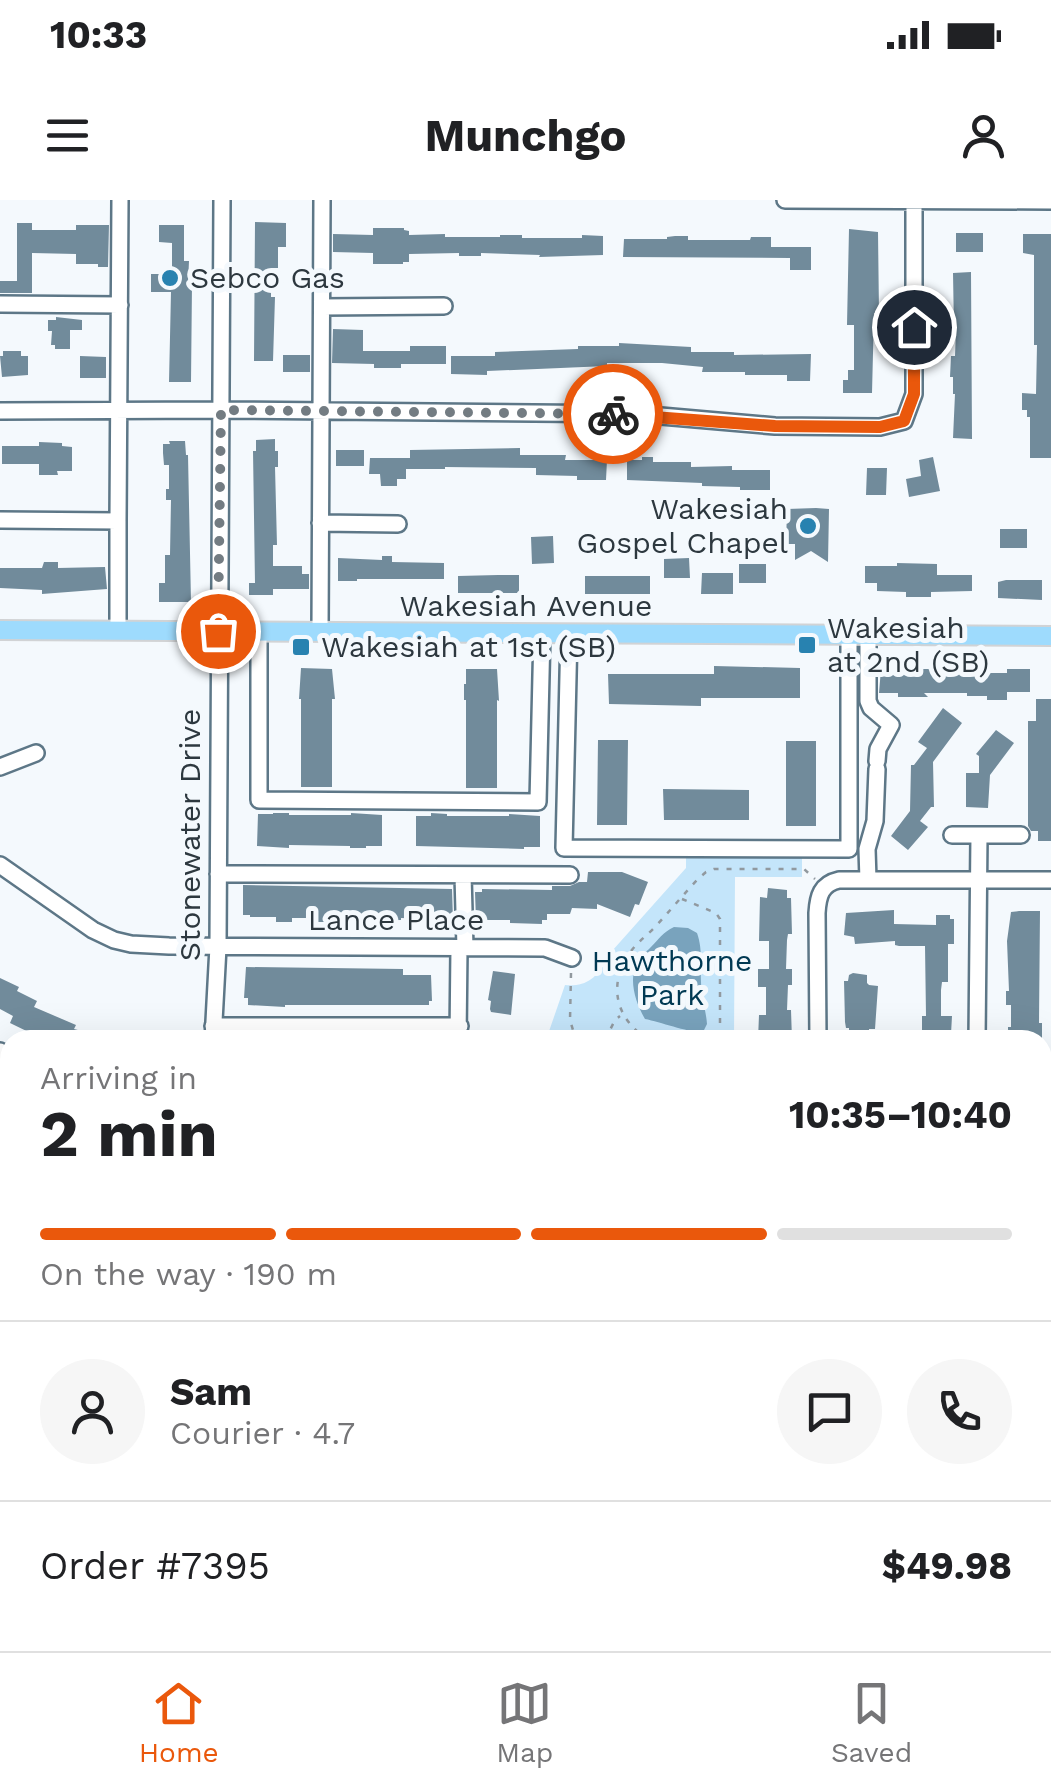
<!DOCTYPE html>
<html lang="en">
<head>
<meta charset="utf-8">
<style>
  body { margin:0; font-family:"Work Sans",sans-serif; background:#f6f6f6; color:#202124; height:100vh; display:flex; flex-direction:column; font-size:38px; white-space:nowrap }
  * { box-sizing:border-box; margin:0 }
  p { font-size:32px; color:#757577 }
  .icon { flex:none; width:55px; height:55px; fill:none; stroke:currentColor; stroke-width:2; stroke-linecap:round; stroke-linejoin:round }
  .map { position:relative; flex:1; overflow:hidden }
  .drawer { position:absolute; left:0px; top:830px; width:1052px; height:622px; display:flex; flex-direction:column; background:#fff; border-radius:30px 30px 0 0; box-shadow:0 10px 40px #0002 }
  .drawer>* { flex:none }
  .pin { position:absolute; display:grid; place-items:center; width:85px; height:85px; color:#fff; margin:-42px; border:5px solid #fff; border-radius:50%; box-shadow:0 2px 10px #0007 }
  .courier { position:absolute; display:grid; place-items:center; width:100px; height:100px; margin:-50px; border:8px solid #ea580c; border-radius:50%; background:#fff; color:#222; box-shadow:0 2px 12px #0007 }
  .overview em { font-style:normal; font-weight:700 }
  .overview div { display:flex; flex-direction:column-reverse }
  .overview { display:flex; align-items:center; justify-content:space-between; height:170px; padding:0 40px }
  h1 { font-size:65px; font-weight:700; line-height:75px }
  .bar { display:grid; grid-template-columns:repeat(4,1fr); gap:15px 10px; align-content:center; height:120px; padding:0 40px }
  .bar i { height:12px; border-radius:8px; background:#e0e0e0 }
  .bar .active { background:#ea580c }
  .bar p { grid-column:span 4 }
  .line { display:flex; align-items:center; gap:25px; padding:0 40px; border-top:2px solid #e0e0e0 }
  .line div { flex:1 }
  .round { display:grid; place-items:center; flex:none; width:105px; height:105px; border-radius:52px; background:#f6f6f6 }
  .status { display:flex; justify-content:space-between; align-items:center; height:70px; padding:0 50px; background:#fff; direction:ltr }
  .status svg { height:28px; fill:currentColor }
  header { display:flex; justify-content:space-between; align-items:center; height:130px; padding:0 40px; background:#fff; font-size:45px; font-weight:700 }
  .dock { display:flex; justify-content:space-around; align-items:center; height:140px; border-top:2px solid #e0e0e0; background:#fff; font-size:28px; color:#757577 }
  .dock a { display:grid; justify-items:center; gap:5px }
  .dock .active { color:#ea580c }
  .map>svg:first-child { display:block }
  .green { fill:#c4e5fa }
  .water { fill:#79a3bd }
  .building { fill:#718b9b }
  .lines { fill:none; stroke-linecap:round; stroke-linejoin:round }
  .minor-casing { stroke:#5d7787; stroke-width:20 }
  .major-casing { stroke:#d1d3d5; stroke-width:22 }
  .path { stroke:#91999f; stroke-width:2.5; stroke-dasharray:5 8; stroke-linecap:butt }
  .minor { stroke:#fff; stroke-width:15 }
  .major { stroke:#9edbfd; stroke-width:18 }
  .done { stroke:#737c82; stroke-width:10; stroke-dasharray:0 18 }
  .route { stroke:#ea580c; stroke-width:12 }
  .poi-dot { fill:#2882b0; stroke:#f4f9fd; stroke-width:4 }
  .labels { text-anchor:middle; stroke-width:10; stroke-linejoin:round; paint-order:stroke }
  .poi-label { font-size:30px; fill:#2d383f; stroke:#f4f9fd; text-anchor:start }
  .street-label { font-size:30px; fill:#2d383f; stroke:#f4f9fd }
  .park-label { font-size:30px; fill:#003953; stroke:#f4f9fd }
</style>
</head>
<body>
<div class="status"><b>10:33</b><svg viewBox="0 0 49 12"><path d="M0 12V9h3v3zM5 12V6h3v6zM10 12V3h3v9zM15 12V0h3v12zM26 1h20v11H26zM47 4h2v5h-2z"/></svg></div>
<header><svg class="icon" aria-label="menu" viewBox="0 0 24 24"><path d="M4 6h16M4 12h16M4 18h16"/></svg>Munchgo<svg class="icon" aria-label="person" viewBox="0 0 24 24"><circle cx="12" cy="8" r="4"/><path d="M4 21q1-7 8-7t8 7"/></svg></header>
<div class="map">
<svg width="1051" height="1451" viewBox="0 0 1051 1451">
  <rect width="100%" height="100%" fill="#f4f9fd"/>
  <path class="green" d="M686,656L802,657V677H735L734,840H546L565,785C584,787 598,779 604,760L686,668Z"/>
  <path class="water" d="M674,727L688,728L697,733C703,750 700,765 701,782C701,796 706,810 707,824L703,832C689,833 661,822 645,819C635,802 627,777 639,758C642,752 646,753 650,748C659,739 663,732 674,727Z"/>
  <path class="building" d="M255,22L286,23V47H278V68H271V97H275L273,161H254Z
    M17,23H32V30H76V25H109L108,67H98V64H76V54L32,53V93H0V81H17Z
    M159,25H184V61H189L188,83H192L191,182H169L171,92H151V74H172V43L159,42Z
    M373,28H404V30L409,31V35L445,34V37H500V35H522V38H582V35L603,36V55L539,57L540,55L481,53V56H459V53L409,54V62H403V64H373V53L333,52V34L373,35Z
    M849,29L878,32L879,113H874L872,193H843V180H848V170H854V125H847Z
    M956,33H983V52H956Z
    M1023,34H1051V258H1030V217H1027V210H1022V193L1036,194L1037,145H1034V55L1023,53Z
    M675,36H688V40H750L751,37H771V47H811V70H790V58L623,57L624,39H667V37Z
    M971,72L972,239L953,238L955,194H953V177H950L951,156H955L956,130H954L953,73Z
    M56,117L82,120V130H70V149H55V145H51L52,131H48V120H56Z
    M333,129L363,130V151H410V146H446V164H401V168H374V164L332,163Z
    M619,143L691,147V152H734V155L811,154L810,181H787V175H745V172H702L703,167L662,163H607V166L487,171V175L451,174V156H495V152L578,149V146H619Z
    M3,151H21V156H28V175L2,177L0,156H3Z
    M283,155H310V172H283Z
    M80,156L106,157V178H80Z
    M275,239V251H278V267H275L277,345H273V366H302V374H309V389H273V395H249V383H255L253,251H256V240Z
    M169,241H185L186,255H188L191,402H159V383H165V355H170L171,300H166V289H169V265H164L163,253V244H170Z
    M39,242L62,243V246L72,247V271H57L58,275H39V264H2V246H39Z
    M520,248V255H566L565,260H607L606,280H577V276L536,275V268L445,267V269H406V279H397V286H381L380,274H369L370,258H410V250Z
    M336,250H364V266H336Z
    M642,257H653V262H691V267L732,266V270H770V290H740V287L702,286V283L627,280V260H642Z
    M933,257L940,291L909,297L906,279L921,276L919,260Z
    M867,268H887L886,295H866Z
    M816,308L829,309L828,362L811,351L795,360V344H786L787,309Z
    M1000,329H1027V348H1000Z
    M553,336L554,363L532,364L531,337Z
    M382,356H392V362L444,363V379H357V381H338V358L382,360Z
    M689,358L690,378H664V359Z
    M44,362H58V368L105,367L107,389L42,394V390L0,388V368H42Z
    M897,363L937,364V375H972V391L931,392V397H906V392L877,391V383H865V366H897Z
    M739,364H766V383H739Z
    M702,373H733V394H701Z
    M498,375H519V393H458V376Z
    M585,376H650V394H585Z
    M1006,380H1042V400L998,398V382Z
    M714,466L800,468V498H701V506L609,504L608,474H714Z
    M301,468L332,469L335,499H332V587H301V499H299Z
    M466,469H497L499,501L497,500V588H466V500H464V484H466Z
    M881,469H964L967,472L984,473H1007V469H1030V492H1007V500H987V496H967V493H924L928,497H898V493H879Z
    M1036,499H1051V641H1038V631H1031L1028,626V521H1036Z
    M943,508L962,523L933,562L934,607H931L920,621L928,627L908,650L891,636L910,611L911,565H914L927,548L918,542Z
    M996,530L1014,543L990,575L988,608L966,607V573H979V556L976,554Z
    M598,540H628L627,625H597Z
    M786,541H816V626H786Z
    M663,589L749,590V620H664Z
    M273,613H289V615H351V613L382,615V646H366V648H350V646L289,645V648L257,646L258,614H273Z
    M431,613L447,614V616H509V614L540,616V647H524V649L416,646V616H431Z
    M588,672H622L648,682L639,705L635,704L630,717L597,704V709L572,708L570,714H547V720H542V724L510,723V720H476L475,692H482V689L552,690V686H570L579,682H587Z
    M243,685L452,689L453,720L401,718V720L356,721V718H324V722H312V718H292V722H276V717H250V715H243Z
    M768,688L787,690V698H791L792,734H788L787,740L786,769H792V785H788L787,810H791L792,840H758L759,815H766V787H758V769H769V741H759L760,697L767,698Z
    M894,710V724L936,725V715H950V719H954V744H948V782H942L941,790V816H952L951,834H922V816H926L925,746H899L895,745V741L855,744L854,737L844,735L846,713Z
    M1019,711H1040L1039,823H1042V840H1008V827H1011V805H1006V791H1009L1007,741L1011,712Z
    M246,767L403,769V775H431L432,801H429V805H285V807L248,805V798H244Z
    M493,771L515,774L511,815L491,812L490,809L491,801L488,800Z
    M853,773L867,775V783L869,785L878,786L875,829H869V836H862V840H849V828H846L845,822L844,781H848L849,775Z
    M0,778L19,787L17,791L37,801L34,807L76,825L74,829L101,836L100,840H45L10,823L13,816L0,809Z"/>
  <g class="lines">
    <defs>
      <path id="minor" d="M785,0L1051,1
        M0,104L120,105
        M322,107L444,106
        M0,211L221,210L638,214L775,226L880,227L904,221L914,194V1
        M0,320L118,321L120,0
        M320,323L398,324
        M118,431V321
        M259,432V600L538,602L542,433
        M320,432L322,0
        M569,433L564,648L849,649V435
        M868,435V501L871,508L891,525L878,549L877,561
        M0,567L36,553
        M952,635H1021
        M0,665L93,730L114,740L131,744L169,746L545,748L572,758
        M218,674L570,675
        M463,675L465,748
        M868,680L867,649L875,621L877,569
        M213,826H460
        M213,840L218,747L222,0
        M458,840L459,748
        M818,840L817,713C818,696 821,684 839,680H1051
        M977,840L979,635
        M0,851L10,858
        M0,948L10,953
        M0,1046L10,1050
        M1042,1217L1051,1218
        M0,1226L10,1221
        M1042,1237L1051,1238
        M259,1442L260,1451
        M973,1451L974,1442"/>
      <path id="major" d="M0,430L1051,436"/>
    </defs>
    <use href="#minor" class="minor-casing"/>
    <use href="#major" class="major-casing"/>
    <path class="path" d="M682,699L716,713L720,719V840
      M571,773L570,820L576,840
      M605,840L615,820L620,816
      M649,840C615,819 607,784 631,751C638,742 646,736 654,728C669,712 682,696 697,680L706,672L714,669H804L815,679
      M0,1248L10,1246
      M1042,1256L1051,1257"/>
    <use href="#minor" class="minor"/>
    <use href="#major" class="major"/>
  </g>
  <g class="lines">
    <path class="done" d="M218,431L221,210L613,214"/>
    <path class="route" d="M613,214L775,226L880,227L904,221L914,194V127"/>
  </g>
  <g class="poi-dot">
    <circle cx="170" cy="78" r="10"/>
    <circle cx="808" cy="326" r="10"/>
    <rect x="797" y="435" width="20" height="20" rx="5"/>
    <rect x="291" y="437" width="20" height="20" rx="5"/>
  </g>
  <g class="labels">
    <g class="poi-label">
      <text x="190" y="88">Sebco Gas</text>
      <text x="788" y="319" text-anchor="end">Wakesiah<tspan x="788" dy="34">Gospel Chapel</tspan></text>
      <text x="827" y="438">Wakesiah<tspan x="827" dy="34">at 2nd (SB)</tspan></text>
      <text x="321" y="457">Wakesiah at 1st (SB)</text>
    </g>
    <g class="street-label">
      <text x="526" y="416">Wakesiah Avenue</text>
      <text transform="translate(190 635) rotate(-90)" y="10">Stonewater Drive</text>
      <text x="396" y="730">Lance Place</text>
    </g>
    <g class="park-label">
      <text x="672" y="771">Hawthorne<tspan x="672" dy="34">Park</tspan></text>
    </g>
  </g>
</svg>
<div class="pin" style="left:218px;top:431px;background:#ea580c"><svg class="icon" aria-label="bag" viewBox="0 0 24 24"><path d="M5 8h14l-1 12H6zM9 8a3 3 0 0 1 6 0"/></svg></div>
<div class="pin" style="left:914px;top:127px;background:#1f2937"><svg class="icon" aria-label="home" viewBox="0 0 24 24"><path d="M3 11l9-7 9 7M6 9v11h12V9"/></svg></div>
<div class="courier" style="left:613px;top:214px"><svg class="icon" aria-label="bike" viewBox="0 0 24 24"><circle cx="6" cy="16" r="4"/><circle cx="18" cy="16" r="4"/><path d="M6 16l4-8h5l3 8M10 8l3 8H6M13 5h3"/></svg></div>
<section class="drawer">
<div class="overview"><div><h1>2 min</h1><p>Arriving in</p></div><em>10:35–10:40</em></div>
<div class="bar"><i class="active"></i><i class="active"></i><i class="active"></i><i></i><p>On the way · 190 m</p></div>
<div class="line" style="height:180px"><a class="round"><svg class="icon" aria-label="person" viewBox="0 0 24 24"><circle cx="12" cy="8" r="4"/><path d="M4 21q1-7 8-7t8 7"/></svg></a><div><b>Sam</b><p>Courier · 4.7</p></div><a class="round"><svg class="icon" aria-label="chat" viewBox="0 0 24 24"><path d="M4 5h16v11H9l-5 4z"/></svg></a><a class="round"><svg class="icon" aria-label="phone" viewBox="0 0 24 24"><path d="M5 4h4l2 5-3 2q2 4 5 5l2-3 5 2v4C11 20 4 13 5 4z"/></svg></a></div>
<div class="line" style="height:130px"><div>Order #7395</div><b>$49.98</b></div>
</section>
</div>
<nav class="dock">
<a class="active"><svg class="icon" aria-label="home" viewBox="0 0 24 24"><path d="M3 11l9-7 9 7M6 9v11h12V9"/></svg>Home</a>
<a><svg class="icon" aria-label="map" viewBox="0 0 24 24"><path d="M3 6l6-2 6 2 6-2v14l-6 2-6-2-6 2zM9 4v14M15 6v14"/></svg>Map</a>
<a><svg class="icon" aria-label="saved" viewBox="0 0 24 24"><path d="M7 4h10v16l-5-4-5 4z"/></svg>Saved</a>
</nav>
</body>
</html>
